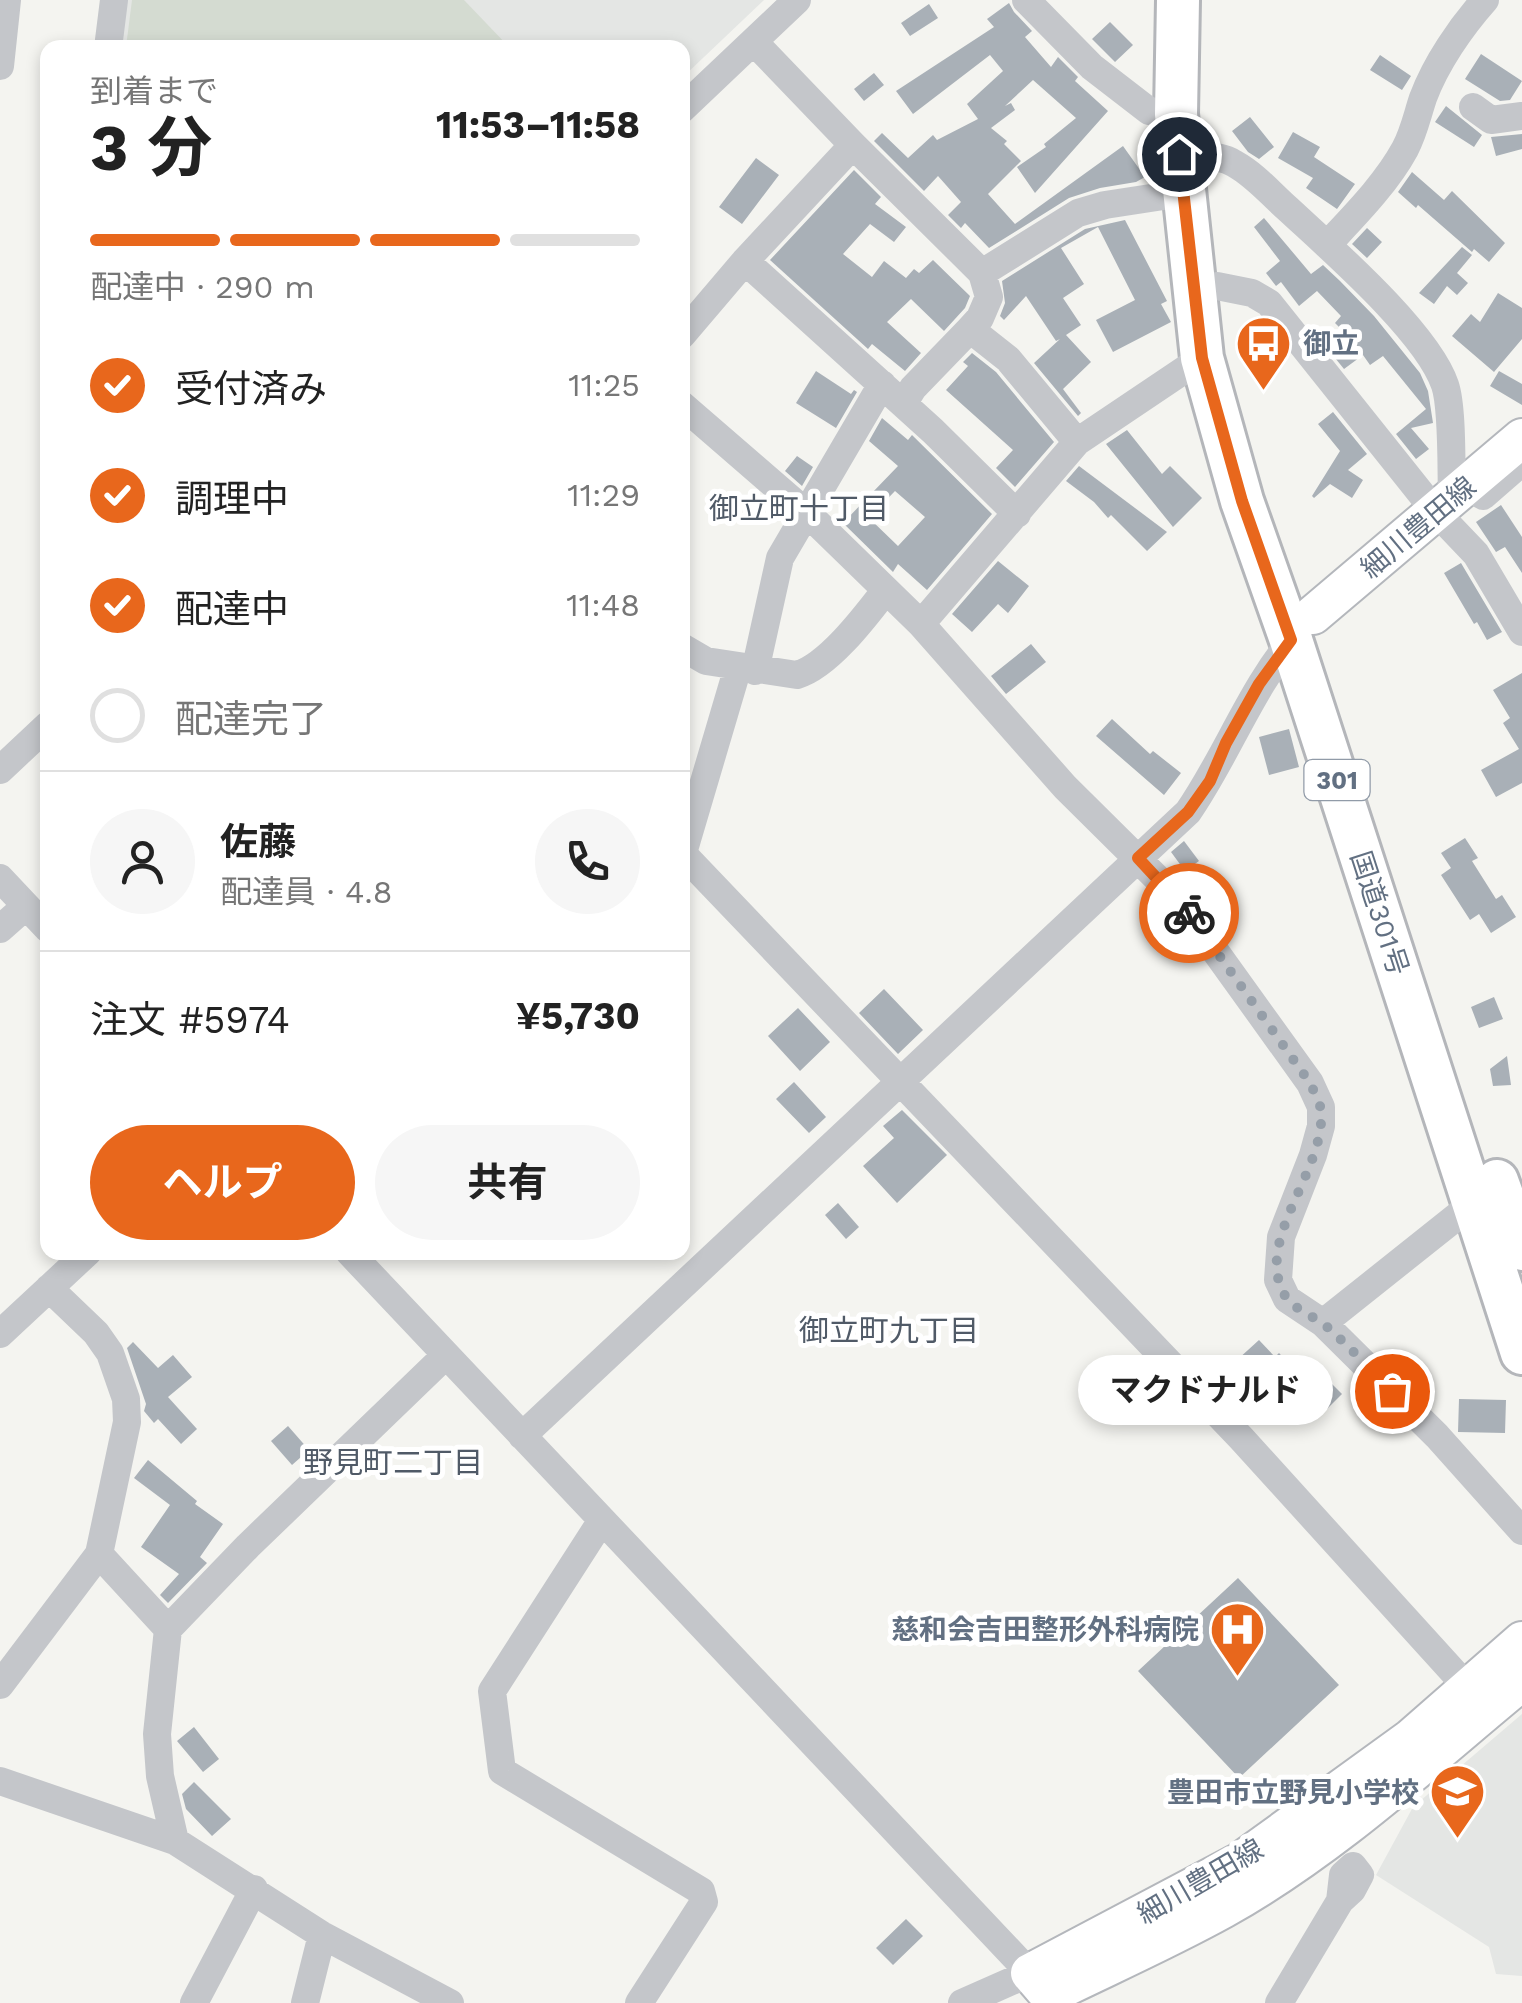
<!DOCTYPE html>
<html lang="ja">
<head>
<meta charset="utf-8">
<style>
  body { margin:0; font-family:"Work Sans","Noto Sans JP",sans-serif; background:#f6f6f6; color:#222; height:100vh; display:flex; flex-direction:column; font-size:38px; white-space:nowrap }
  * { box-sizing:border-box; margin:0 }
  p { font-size:32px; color:#767676 }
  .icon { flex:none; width:55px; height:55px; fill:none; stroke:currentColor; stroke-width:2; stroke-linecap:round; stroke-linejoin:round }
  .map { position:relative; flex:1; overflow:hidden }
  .panel { position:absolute; left:40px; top:40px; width:650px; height:1220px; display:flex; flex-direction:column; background:#fff; border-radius:20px; box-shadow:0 5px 15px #0003 }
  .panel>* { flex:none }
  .pin { position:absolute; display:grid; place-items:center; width:85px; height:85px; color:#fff; margin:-42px; border:5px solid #fff; border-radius:50%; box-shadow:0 2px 10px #0007 }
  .courier { position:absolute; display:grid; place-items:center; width:100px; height:100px; margin:-50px; border:8px solid #e8671c; border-radius:50%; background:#fff; color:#222; box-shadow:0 2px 12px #0007 }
  .bubble { position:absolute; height:70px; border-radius:35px; background:#fff; box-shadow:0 5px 15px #0003; font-size:32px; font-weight:700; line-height:70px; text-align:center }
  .summary em { font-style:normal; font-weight:700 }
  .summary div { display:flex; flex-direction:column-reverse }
  .summary { display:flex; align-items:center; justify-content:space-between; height:170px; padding:0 50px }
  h1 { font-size:65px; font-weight:700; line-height:75px }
  .bar { display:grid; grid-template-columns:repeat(4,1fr); gap:15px 10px; align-content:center; height:120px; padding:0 50px }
  .bar i { height:12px; border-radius:8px; background:#e0e0e0 }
  .bar .on { background:#e8671c }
  .bar p { grid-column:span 4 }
  .line { display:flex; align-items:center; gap:25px; padding:0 50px; border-top:2px solid #e0e0e0 }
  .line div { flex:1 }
  .round { display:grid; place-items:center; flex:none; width:105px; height:105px; border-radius:52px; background:#f6f6f6 }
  ol { padding:0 50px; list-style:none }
  li { display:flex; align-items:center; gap:30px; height:110px }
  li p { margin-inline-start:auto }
  li .icon { padding:10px; border-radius:50%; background:#e8671c; color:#fff; stroke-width:4 }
  li:last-child { color:#767676 }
  li i { width:55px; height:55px; border:5px solid #e0e0e0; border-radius:50% }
  .button { display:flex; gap:20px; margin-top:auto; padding:20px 50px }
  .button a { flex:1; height:115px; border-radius:60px; background:#e8671c; color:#fff; font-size:40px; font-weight:700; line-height:115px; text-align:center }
  .button a+a { background:#f6f6f6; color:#222 }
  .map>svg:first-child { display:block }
  .built { fill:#e4e6e4 }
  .green { fill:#d4dbd1 }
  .building { fill:#a9b0b7; fill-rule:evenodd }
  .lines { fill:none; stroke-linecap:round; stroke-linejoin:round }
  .major-casing { stroke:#b4b7bc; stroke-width:42 }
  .highway-casing { stroke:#b4b6ba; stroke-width:48 }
  .minor { stroke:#c4c6ca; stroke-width:28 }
  .major { stroke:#fff; stroke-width:38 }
  .highway { stroke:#fff; stroke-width:42 }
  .done { stroke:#959ea8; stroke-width:10; stroke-dasharray:0 18 }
  .route { stroke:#e8671c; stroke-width:12 }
  .labels { text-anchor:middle; stroke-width:10; stroke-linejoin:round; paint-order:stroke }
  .shield { fill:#fff; stroke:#919ba8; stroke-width:2.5 }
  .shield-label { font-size:25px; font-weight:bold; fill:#627082 }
  .poi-label { font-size:28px; font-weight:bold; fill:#627082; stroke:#fff; text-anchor:end }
  .street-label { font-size:28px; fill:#627082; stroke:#fff }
  .neighbourhood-label { font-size:30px; fill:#505a67; stroke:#fff }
</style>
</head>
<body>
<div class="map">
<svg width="1522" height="2003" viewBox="0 0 1522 2003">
  <rect width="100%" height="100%" fill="#f4f4f0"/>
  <path class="built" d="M126,0H764L683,77L682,48H120Z
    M1522,1714V1976L1496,1974L1489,1947L1376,1875L1413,1807Z"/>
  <path class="green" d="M132,0H464L509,47H126Z"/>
  <path class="building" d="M1009,3L1014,12L1032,31L1025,37L1051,67L1058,57L1078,77L1075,81L1108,111L1035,193L1017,167L1046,147L1044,144L1076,118L1033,80L1005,106L1011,103L1015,110L991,128L1007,141L1004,144L1021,161L988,194L1015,224L1123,146L1145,177L1136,182L1100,188L1069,198L989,248L965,223L961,228L948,215L961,202L938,176L924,191L874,141L882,133L908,158L933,135L937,140L978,119L967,104L1003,71L990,55L913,114L896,91L994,27L987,19Z
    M929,4L938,18L910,36L901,23Z
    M1110,22L1133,45L1115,62L1092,39Z
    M1481,54L1522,81L1510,100L1500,101L1465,79Z
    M1380,55L1411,76L1402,90L1370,70Z
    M874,73L884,85L864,101L854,89Z
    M1446,106L1482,135L1474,147L1435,122Z
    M1250,117L1274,147L1259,159L1248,152L1232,131Z
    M1293,132L1320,147L1314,157L1355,184L1337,209L1306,188L1313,178L1278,158Z
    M1522,134V149L1496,156L1491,137Z
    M756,158L779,175L742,224L719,207Z
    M854,170L881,197L875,204L906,227L894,242L870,224L843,254L872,277L884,261L906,278L914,269L919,273L933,260L970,296L965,308L944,331L911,299L887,322L921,353L905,371L872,344L868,349L770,260Z
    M1412,172L1444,200L1452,191L1505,243L1489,262L1474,249L1472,252L1418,205L1416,208L1398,192Z
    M1264,218L1311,274L1323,265L1340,281L1374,316L1420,373L1428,391L1433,423L1411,428L1429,449L1416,459L1396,434L1426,409L1383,356L1370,365L1363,355L1344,369L1331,353L1351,339L1335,323L1341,316L1317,291L1299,306L1281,282L1276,286L1266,273L1280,261L1254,227Z
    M1125,220L1167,301L1161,304L1171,322L1113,352L1096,320L1135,300L1098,227L1061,248L1084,284L1063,298L1081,325L1066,335L1091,362L1063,389L1081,413L1078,416L1034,363L1060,339L1056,341L1026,296L1004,320L1000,316L1005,303L1002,281L1085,229Z
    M1367,228L1382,242L1367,258L1352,244Z
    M1462,247L1472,255L1457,273L1468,283L1457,295L1447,286L1434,304L1419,293Z
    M1498,293L1522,308V339L1494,372L1452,336L1471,314L1480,322Z
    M972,353L996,372L1054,442L1015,487L996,468L1013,450L946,390L968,366L963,362Z
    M816,371L851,394L854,390L857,392L836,428L796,403Z
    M1499,371L1522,384V405L1490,386Z
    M1333,412L1367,454L1348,470L1363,480L1352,498L1330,484L1314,498L1312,496L1340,451L1318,424Z
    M882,418L908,440L912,435L992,514L927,590L898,564L893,572L843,523L898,466L869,441ZM895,491L925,517L898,546L869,518Z
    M1127,430L1162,474L1170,466L1202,498L1173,527L1106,444Z
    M797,456L813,467L802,486L785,471Z
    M1079,466L1167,532L1147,551L1111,515L1108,518L1094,502L1066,481Z
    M1501,505L1522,537V573L1505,547L1496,552L1476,522Z
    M998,561L1029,586L1008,613L998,604L972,632L952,614Z
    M1461,563L1502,632L1487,640L1477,622L1474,624L1444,573Z
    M1031,644L1046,662L1006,694L991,676Z
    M1522,673V783L1496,797L1481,770L1519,749L1503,723L1510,718L1493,690Z
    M1112,719L1150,754L1153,751L1181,773L1164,795L1096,736Z
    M1289,729L1299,767L1269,775L1259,737Z
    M1465,838L1478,858L1472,861L1496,899L1502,895L1516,917L1491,933L1479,914L1470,920L1441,875L1451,868L1441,853Z
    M1184,841L1199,861L1185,871L1171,852Z
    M884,989L923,1030L898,1054L859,1013Z
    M1494,997L1503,1019L1479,1028L1471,1007Z
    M798,1008L830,1042L800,1071L768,1036Z
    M1507,1056L1511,1085L1493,1086L1490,1069Z
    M794,1082L826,1117L809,1133L776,1099Z
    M902,1110L947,1155L897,1203L863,1166L894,1138L883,1126Z
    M838,1203L859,1227L846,1239L825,1215Z
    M1259,1340L1275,1357L1279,1353L1291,1366L1264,1390L1237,1360Z
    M133,1342L158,1368L173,1355L192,1377L168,1397L197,1429L181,1444L158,1419L154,1423L144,1411L146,1404L127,1348Z
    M1319,1371L1342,1394L1321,1415L1298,1392Z
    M1459,1399L1506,1400L1505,1433L1458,1432Z
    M288,1426L309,1450L292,1465L271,1441Z
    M148,1460L197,1501L195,1504L223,1524L200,1557L207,1563L168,1603L160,1595L179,1574L141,1547L170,1505L134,1478Z
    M1238,1578L1339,1685L1239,1778L1138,1671Z
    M194,1727L219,1759L203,1772L177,1741Z
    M194,1782L231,1819L212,1836L186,1809L182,1794Z
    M906,1919L923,1936L893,1965L876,1948Z"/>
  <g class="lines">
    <defs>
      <path id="major" d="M1313,615L1522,438
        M1051,1994C1108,1966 1167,1940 1223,1909C1332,1848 1426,1760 1522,1681
        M1056,2003L1030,1973L1240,1862L1410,1739L1522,1641"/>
      <path id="highway" d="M1178,0L1176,114L1202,358L1242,501L1291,640L1522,1353
        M1497,1181L1522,1249"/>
    </defs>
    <use href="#major" class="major-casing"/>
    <use href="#highway" class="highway-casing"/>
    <path class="minor" d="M1026,0L1092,67L1149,111L1176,114
      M754,42L853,145
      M108,48L114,0
      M0,66L7,0
      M1473,107L1491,120L1522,116
      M682,109L797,0
      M1199,156C1212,156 1224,157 1235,164C1255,175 1271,194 1288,209C1331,249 1427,332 1445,385C1453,408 1451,473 1452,500
      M1327,245C1354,216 1386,184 1405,149C1414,132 1417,116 1423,98C1436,63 1461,27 1485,0
      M745,261L933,431L1017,514
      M982,273L1078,213L1105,205L1183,193
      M1217,286L1252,293L1269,303L1435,511L1476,554L1522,632
      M682,335L745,261L853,145L982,273L989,297L980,318L970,329L1008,359L1077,442
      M903,404L913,388L970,329
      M682,405L808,514L921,624L1065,787L1177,898L1310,1083L1321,1107V1126L1313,1155L1281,1237L1278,1280L1287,1299L1323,1323L1437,1436L1522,1531
      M1468,485L1483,496L1522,462
      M921,624L1077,442L1202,358
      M682,647L706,661L797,675C828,666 865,617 885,591
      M755,671L780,558L882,384
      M0,770L48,725
      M682,853L1241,1438L1468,1688
      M683,853L738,667
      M0,878L48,929
      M0,929L26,906
      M349,1252L1030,1973L962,2003
      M1323,1323L1475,1202
      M0,1334L88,1252
      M522,1436L1188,812C1228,754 1251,687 1298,633
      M602,1520L492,1691L502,1771L701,1891L704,1902L639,2003
      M99,1554L168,1629L157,1734L160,1776L175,1841
      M168,1629L248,1546L445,1356
      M0,1685L99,1554L127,1422L126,1399L110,1353L96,1333L49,1288
      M0,1781L175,1841L322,1935L450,2003
      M1353,1866L1360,1875L1352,1890L1340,1901L1343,1875Z
      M194,2003L254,1889
      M305,2003L322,1935
      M1279,2003L1340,1901"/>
    <use href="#major" class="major"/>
    <use href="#highway" class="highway"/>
  </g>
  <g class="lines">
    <path class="done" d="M1189,913L1310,1083C1314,1092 1320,1102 1321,1111C1326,1170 1254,1239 1284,1294C1293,1310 1313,1315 1326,1326C1349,1346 1370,1369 1392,1391"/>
    <path class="route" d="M1179,154L1202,358L1242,501L1291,640L1259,684L1226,743L1210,781L1188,812L1138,858L1189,913"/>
  </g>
  <defs>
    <symbol id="bus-pin" viewBox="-11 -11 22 30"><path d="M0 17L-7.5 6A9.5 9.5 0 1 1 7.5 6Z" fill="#e8671c" stroke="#fff"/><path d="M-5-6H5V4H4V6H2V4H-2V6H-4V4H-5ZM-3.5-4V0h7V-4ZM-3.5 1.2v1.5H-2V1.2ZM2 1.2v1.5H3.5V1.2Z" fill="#fff"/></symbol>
    <symbol id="hospital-pin" viewBox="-11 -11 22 30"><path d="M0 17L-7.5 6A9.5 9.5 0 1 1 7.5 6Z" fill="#e8671c" stroke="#fff"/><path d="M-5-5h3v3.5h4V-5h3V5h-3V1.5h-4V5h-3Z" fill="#fff"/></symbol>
    <symbol id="school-pin" viewBox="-11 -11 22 30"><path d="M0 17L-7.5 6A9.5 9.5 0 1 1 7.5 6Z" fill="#e8671c" stroke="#fff"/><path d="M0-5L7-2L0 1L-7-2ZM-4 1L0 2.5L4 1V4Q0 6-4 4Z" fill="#fff"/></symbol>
  </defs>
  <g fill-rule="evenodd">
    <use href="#bus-pin" x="1232" y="312" width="63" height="86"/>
    <use href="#hospital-pin" x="1206" y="1598" width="63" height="86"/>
    <use href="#school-pin" x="1426" y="1760" width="63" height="86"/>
  </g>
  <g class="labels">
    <rect class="shield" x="1304.5" y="760" width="65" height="40" rx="8"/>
    <g class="shield-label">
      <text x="1337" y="789">301</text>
    </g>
    <g class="poi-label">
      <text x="1303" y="353" text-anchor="start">御立</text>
      <text x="1199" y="1639">慈和会吉田整形外科病院</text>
      <text x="1419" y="1802">豊田市立野見小学校</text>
    </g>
    <g class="street-label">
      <text transform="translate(1418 527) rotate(-40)" y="10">細川豊田線</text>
      <text transform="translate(1380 913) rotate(72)" y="10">国道301号</text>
      <text transform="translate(1200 1881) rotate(-30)" y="10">細川豊田線</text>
    </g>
    <g class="neighbourhood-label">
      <text x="799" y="519">御立町十丁目</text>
      <text x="889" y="1341">御立町九丁目</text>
      <text x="393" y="1473">野見町二丁目</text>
    </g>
  </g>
</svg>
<div class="pin" style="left:1392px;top:1391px;background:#ea580c"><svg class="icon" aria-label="bag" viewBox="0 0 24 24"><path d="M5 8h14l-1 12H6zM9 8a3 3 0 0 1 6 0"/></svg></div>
<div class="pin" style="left:1179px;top:154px;background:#1f2937"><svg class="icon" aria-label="home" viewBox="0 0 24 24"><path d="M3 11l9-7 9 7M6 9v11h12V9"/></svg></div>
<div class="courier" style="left:1189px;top:913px"><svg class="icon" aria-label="bike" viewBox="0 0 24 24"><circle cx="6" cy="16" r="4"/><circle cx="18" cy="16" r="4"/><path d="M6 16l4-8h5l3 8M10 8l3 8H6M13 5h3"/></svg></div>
<div class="bubble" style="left:1078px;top:1355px;width:255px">マクドナルド</div>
<section class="panel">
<div class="summary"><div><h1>3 分</h1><p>到着まで</p></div><em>11:53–11:58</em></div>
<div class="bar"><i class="on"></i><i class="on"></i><i class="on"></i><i></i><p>配達中 · 290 m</p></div>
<ol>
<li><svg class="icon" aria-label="check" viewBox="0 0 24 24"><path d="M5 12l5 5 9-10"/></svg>受付済み<p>11:25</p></li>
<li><svg class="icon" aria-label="check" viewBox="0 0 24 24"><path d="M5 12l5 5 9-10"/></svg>調理中<p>11:29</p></li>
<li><svg class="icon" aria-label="check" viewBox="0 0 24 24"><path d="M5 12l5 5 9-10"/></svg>配達中<p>11:48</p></li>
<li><i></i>配達完了</li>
</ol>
<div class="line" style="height:180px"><a class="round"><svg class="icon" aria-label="person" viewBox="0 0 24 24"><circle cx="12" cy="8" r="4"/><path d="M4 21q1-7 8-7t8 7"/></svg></a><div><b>佐藤</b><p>配達員 · 4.8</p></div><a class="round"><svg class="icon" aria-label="phone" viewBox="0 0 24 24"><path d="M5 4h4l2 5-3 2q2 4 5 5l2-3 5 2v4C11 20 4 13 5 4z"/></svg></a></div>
<div class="line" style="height:130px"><div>注文 #5974</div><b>¥5,730</b></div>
<div class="button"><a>ヘルプ</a><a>共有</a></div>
</section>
</div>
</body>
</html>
